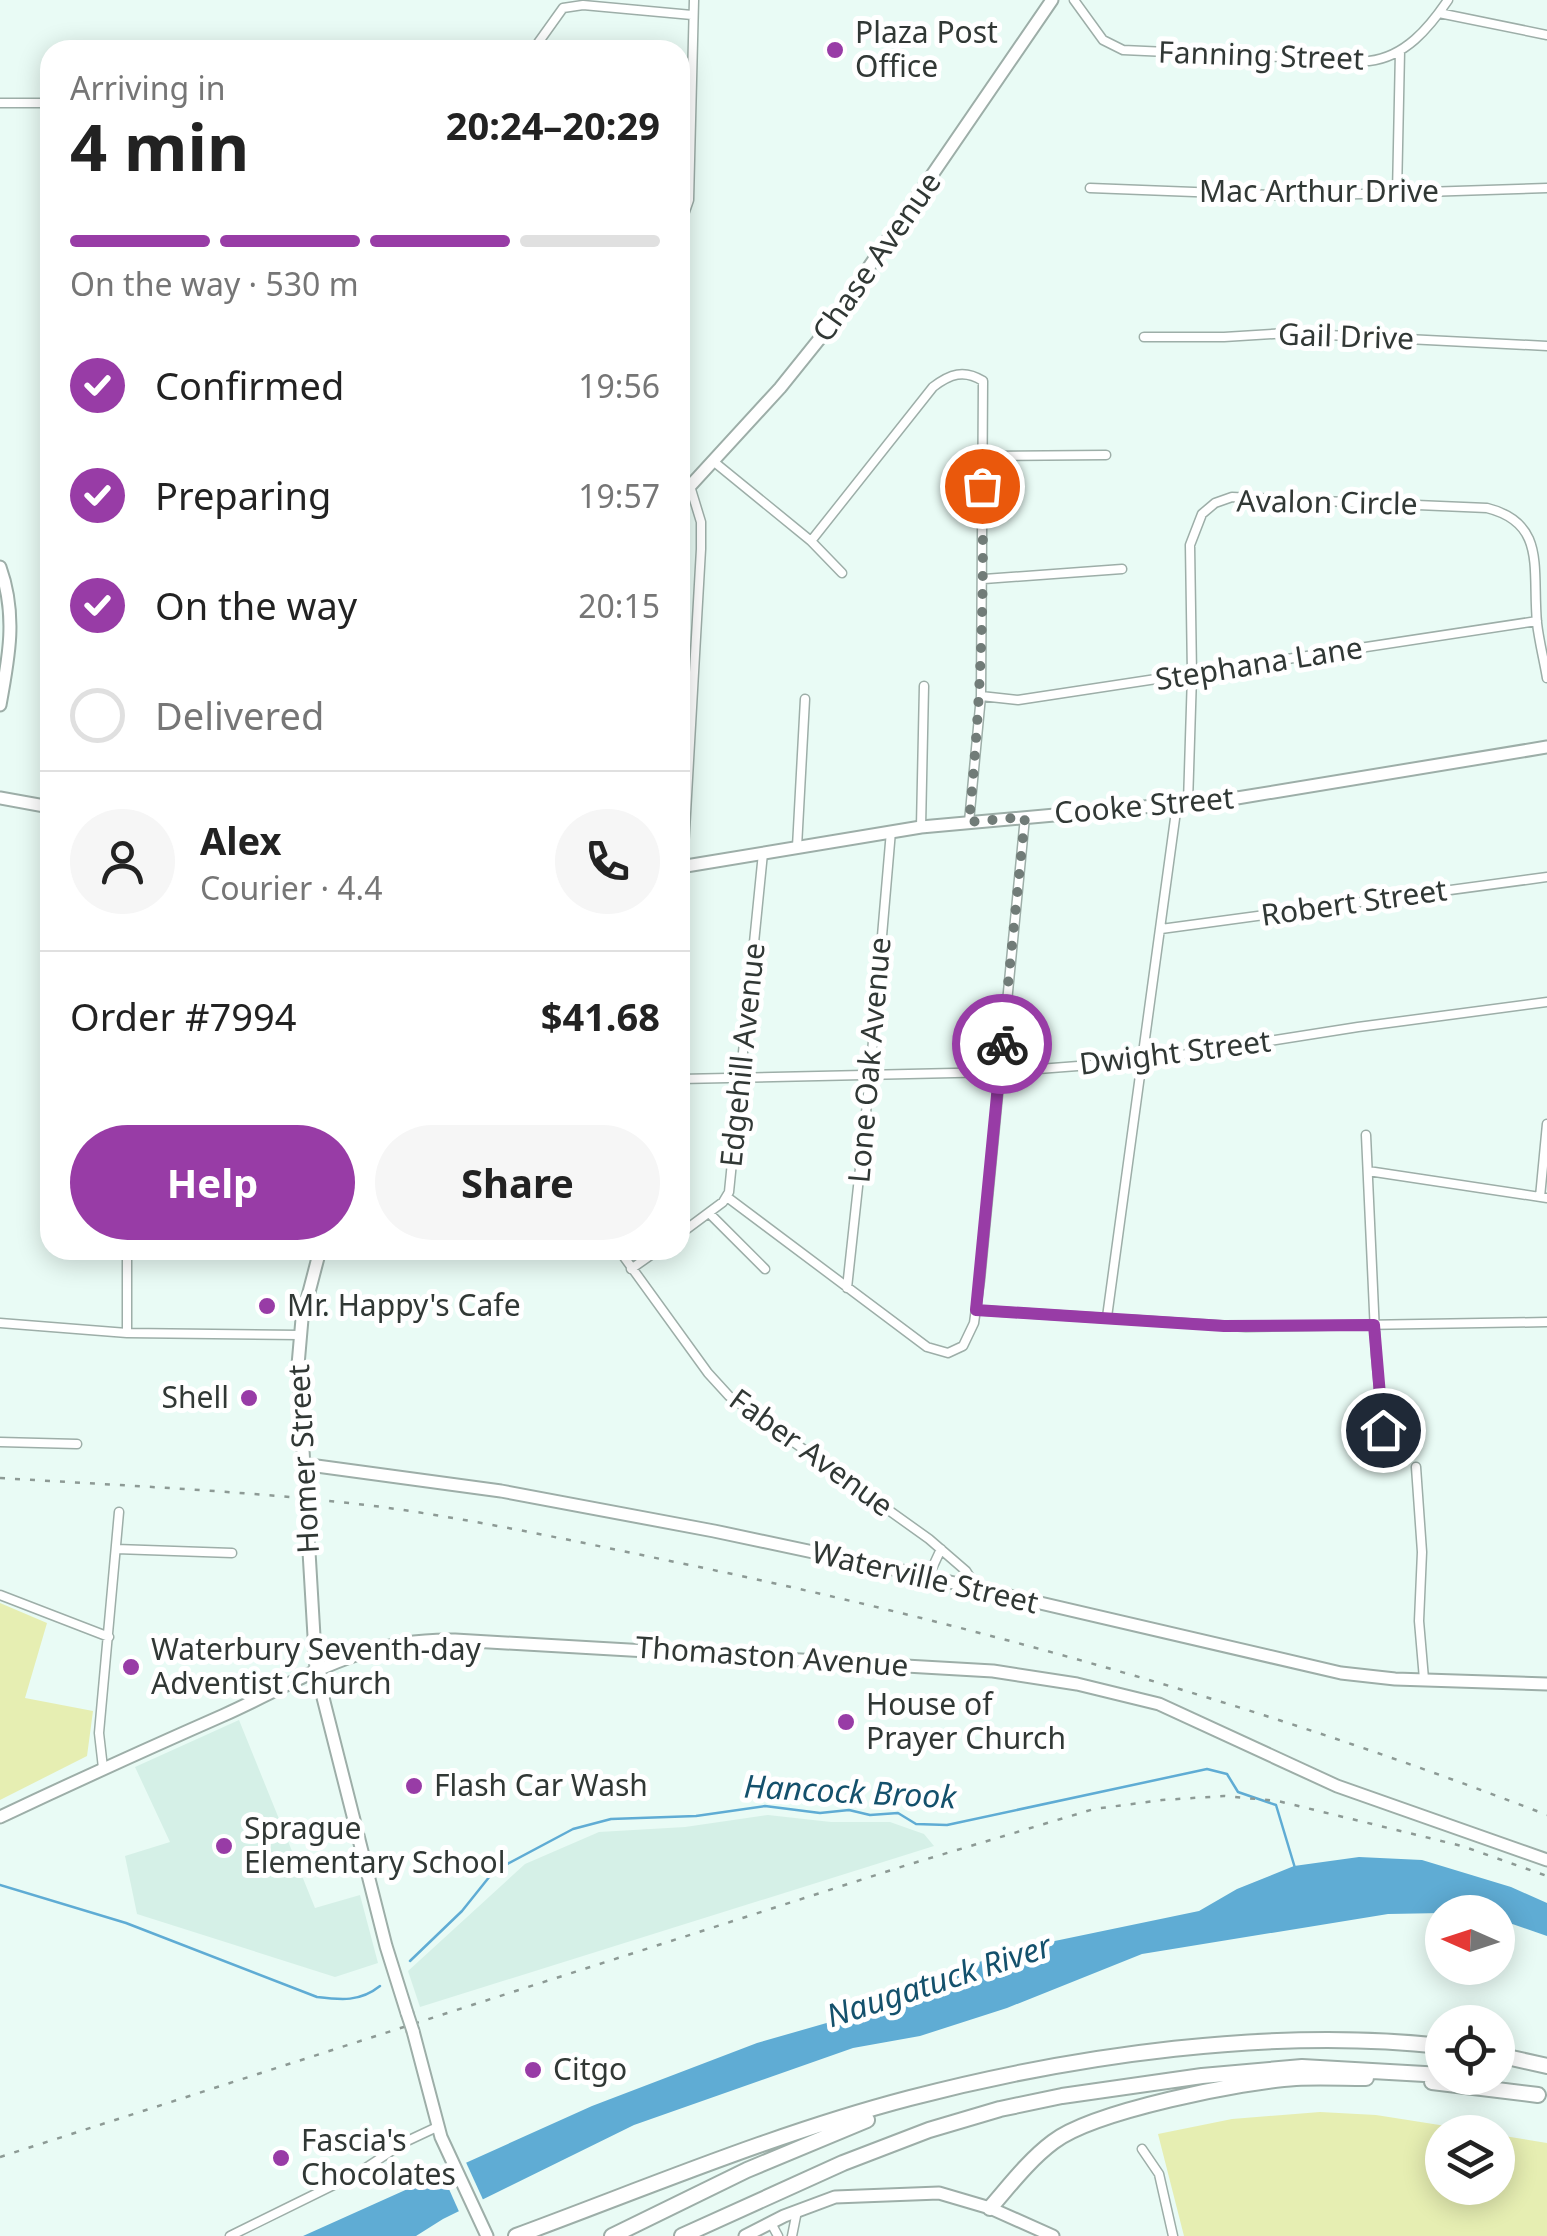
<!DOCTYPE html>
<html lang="en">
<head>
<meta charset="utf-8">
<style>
  body { margin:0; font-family:"Noto Sans",sans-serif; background:#f6f6f6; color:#222; height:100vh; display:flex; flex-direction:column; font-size:38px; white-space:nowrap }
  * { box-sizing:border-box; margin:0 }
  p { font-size:32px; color:#767676 }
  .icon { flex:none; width:55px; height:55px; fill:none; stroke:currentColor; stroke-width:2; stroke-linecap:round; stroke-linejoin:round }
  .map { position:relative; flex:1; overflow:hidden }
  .panel { position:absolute; left:40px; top:40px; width:650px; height:1220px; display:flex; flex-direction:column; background:#fff; border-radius:30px; box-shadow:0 5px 25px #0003 }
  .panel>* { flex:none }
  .needle { width:65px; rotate:273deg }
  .controls { position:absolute; left:1425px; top:1895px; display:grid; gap:20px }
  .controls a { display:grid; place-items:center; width:90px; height:90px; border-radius:50%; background:#fff; box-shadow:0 5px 25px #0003; font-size:50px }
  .pin { position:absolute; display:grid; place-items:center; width:85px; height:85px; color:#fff; margin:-42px; border:5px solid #fff; border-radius:50%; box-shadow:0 2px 10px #0007 }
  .courier { position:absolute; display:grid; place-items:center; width:100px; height:100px; margin:-50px; border:8px solid #983ca6; border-radius:50%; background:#fff; color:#222; box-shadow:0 2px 12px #0007 }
  .head em { font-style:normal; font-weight:700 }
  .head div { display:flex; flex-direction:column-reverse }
  .head { display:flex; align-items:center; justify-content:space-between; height:170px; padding:0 30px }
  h1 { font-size:65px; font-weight:700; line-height:75px }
  .bar { display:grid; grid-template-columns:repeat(4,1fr); gap:15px 10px; align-content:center; height:120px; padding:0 30px }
  .bar i { height:12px; border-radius:8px; background:#e0e0e0 }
  .bar .current { background:#983ca6 }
  .bar p { grid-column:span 4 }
  .line { display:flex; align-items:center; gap:25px; padding:0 30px; border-top:2px solid #e0e0e0 }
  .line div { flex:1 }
  .round { display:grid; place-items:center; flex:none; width:105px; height:105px; border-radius:52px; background:#f6f6f6 }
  ol { padding:0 30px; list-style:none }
  li { display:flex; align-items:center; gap:30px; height:110px }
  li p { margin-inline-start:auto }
  li .icon { padding:10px; border-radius:50%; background:#983ca6; color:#fff; stroke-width:4 }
  li:last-child { color:#767676 }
  li i { width:55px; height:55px; border:5px solid #e0e0e0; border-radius:50% }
  .button { display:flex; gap:20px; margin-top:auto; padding:20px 30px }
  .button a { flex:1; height:115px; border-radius:60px; background:#983ca6; color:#fff; font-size:40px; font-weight:700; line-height:115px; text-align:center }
  .button a+a { background:#f6f6f6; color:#222 }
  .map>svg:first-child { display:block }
  .built { fill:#d5f0e7 }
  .green { fill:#e6eeb2 }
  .water { fill:#5facd4 }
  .pier { fill:#e9fbf5 }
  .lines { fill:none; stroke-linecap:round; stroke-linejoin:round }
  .stream { stroke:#5facd4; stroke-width:2.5 }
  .street-casing { stroke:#9daea8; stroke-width:11 }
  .secondary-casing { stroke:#9daea8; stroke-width:15 }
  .highway-casing { stroke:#9daea8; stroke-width:18 }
  .street { stroke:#fff; stroke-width:8 }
  .secondary { stroke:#fff; stroke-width:11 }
  .highway { stroke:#fff; stroke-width:14 }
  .rail { stroke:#8d9a95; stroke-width:2.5; stroke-dasharray:5 10; stroke-linecap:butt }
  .secondary-bridge-casing { stroke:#9daea8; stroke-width:15; stroke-linecap:butt }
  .secondary-bridge { stroke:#fff; stroke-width:11 }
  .done { stroke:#717c78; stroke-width:10; stroke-dasharray:0 18 }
  .route { stroke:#983ca6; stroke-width:12 }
  .poi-dot { fill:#983ca6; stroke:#fff; stroke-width:4 }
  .labels { text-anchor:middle; stroke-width:10; stroke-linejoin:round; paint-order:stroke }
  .poi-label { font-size:30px; fill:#313835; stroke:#fff; text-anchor:start }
  .street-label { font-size:30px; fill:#313835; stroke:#fff }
  .water-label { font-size:32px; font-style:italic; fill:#14516c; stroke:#fff }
</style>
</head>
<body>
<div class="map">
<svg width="1547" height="2236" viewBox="0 0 1547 2236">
  <rect width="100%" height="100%" fill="#e9fbf5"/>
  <path class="built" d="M239,1720L315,1908L360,1895L378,1963L335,1977L137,1914L125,1856L170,1842L135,1767Z
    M768,1815L831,1822H890L924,1834L934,1846L420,2007L408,1971L525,1864L599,1832L685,1827Z"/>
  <path class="green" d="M0,1603L47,1623L25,1698L93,1711L87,1756L0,1800Z
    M1320,2112L1376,2115L1484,2132H1442V2188H1498V2135L1547,2143V2236H1184L1158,2134L1232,2119Z"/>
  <path class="water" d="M1359,1857L1422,1860L1511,1887L1547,1903V1936L1498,1919V1912L1388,1914L1142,1954L1007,2008L920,2036L853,2048L634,2125L443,2219L416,2236H303L592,2106L757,2043L837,2020L940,1975L1021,1948L1199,1911L1237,1889L1294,1866Z"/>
  <path class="pier" d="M464,2158L485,2204L461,2216L440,2169Z"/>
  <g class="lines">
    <path class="stream" d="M0,1885L126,1923L317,1997C341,2000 360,2002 380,1986
      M410,1961L462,1911L494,1871L573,1829L611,1819L696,1816L765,1806L820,1813L849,1810L870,1815L898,1813L916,1824L947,1825L1207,1769L1227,1774L1238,1792L1276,1805L1295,1868"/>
    <defs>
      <path id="street" d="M1074,0L1103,40L1123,50L1369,61C1405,57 1429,28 1448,0
        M1439,13L1547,35
        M294,50H310
        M533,50L563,8L583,5L692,15
        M0,103H50
        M1090,188L1299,196L1547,188
        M1397,194L1400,51
        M680,226L689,200L694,0
        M1144,337H1224L1288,333L1547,346
        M981,456L1106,455
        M713,461L811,541L842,573
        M811,541L933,387C950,374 964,369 983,381L981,696L969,822
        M984,579L1122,569
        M981,696L1018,700L1537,621
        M1188,803L1192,675L1190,545L1202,514L1215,503L1232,497L1487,508C1547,523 1532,569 1537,623C1539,641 1544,660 1547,678
        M921,827L924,686
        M797,847L805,699
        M683,866L701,549V522L690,486
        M1161,929L1547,877
        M680,1079L999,1072L1143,1061L1358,1027L1547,1002
        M1366,1135L1376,1355L1384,1441
        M1368,1171L1547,1198
        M727,1197L927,1347L948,1353L963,1346L974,1323L980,1280L1025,817
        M1540,1197L1547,1124
        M709,1213L765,1269
        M680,1234L723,1202L729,1192L763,853
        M619,1250L708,1373L729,1396L929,1539L966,1571L977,1588
        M631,1269L658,1250
        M847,1288L870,1076L891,831
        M976,1310L1246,1327L1547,1322
        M1107,1317L1177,804
        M0,1323L127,1333L300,1335
        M127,1333V1250
        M0,1442L77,1444
        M1416,1467L1422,1552L1419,1621L1424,1679
        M116,1549L232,1553
        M928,1577L941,1549
        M0,1595L109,1637
        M103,1768L99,1733L119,1512
        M1142,2149L1159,2174L1173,2236
        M771,2223L778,2236
        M230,2236L358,2173L405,2142L437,2127
        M792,2236L797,2211"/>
      <path id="secondary" d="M680,497L780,388L821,337L1052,0
        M0,567C17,614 9,657 0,705
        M0,798L50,807
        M680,867L921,827L1231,799L1547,747
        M320,1250L302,1319L298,1365L316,1670L386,1946L407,2013
        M302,1464L501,1491L714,1531L907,1572L1341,1673L1395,1679L1547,1684
        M0,1817C74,1782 149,1748 224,1715C306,1678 360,1638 455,1640L993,1671L1077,1684L1159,1704L1337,1786L1547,1860
        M413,2031L441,2137L487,2236
        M745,2236L784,2216L835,2197L939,2193L990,2208L1053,2236"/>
      <path id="highway" d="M1498,2055L1547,2066
        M1432,2082L1538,2095
        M990,2208C1010,2185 1029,2160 1053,2142C1093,2111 1244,2081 1296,2078C1319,2077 1343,2078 1366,2078
        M516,2236C646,2188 776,2133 910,2098C1075,2055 1273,2027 1442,2046
        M612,2236L747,2170L867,2120
        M682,2236L843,2163L929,2130L1000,2109L1062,2096L1202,2076L1302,2067L1442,2075"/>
    </defs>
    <use href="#street" class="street-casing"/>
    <use href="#secondary" class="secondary-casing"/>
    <use href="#highway" class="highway-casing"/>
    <use href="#street" class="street"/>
    <use href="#secondary" class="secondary"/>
    <use href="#highway" class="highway"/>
    <path class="rail" d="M0,1478C128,1486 256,1491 382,1507C491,1522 597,1546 704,1568C992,1629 1273,1709 1547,1815
      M0,2157L907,1865L1094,1809L1162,1800L1224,1796L1278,1801L1462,1846L1547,1876"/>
    <defs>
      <path id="secondary-bridge" d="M407,2013L413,2031"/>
    </defs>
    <use href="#secondary-bridge" class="secondary-bridge-casing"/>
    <use href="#secondary-bridge" class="secondary-bridge"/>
  </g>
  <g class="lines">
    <path class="done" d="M982,486C985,599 980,710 969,822L1025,817L1002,1044"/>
    <path class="route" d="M1002,1044L976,1310L1224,1326L1374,1325L1383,1430"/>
  </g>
  <g class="poi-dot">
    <circle cx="835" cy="50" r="10"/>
    <circle cx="267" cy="1306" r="10"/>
    <circle cx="249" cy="1398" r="10"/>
    <circle cx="131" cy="1667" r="10"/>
    <circle cx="846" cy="1722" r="10"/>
    <circle cx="414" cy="1786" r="10"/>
    <circle cx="224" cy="1846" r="10"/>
    <circle cx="533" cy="2070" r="10"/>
    <circle cx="281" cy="2158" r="10"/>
  </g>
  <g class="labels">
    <g class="poi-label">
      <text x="855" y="43">Plaza Post<tspan x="855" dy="34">Office</tspan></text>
      <text x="287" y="1316">Mr. Happy's Cafe</text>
      <text x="229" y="1408" text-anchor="end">Shell</text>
      <text x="151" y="1660">Waterbury Seventh-day<tspan x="151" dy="34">Adventist Church</tspan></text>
      <text x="866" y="1715">House of<tspan x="866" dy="34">Prayer Church</tspan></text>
      <text x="434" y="1796">Flash Car Wash</text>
      <text x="244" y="1839">Sprague<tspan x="244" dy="34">Elementary School</tspan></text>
      <text x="553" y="2080">Citgo</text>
      <text x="301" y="2151">Fascia's<tspan x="301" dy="34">Chocolates</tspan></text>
    </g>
    <g class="street-label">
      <text transform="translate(1261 56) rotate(2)" y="10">Fanning Street</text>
      <text x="1319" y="202">Mac Arthur Drive</text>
      <text transform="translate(877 257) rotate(-55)" y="10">Chase Avenue</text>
      <text transform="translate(1346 337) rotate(2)" y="10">Gail Drive</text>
      <text transform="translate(1327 503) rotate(1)" y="10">Avalon Circle</text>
      <text transform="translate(1259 664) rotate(-9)" y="10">Stephana Lane</text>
      <text transform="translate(1144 806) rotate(-5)" y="10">Cooke Street</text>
      <text transform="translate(1354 903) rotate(-8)" y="10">Robert Street</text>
      <text transform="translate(1175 1053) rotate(-7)" y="10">Dwight Street</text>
      <text transform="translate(743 1055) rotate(-84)" y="10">Edgehill Avenue</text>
      <text transform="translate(870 1060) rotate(-85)" y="10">Lone Oak Avenue</text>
      <text transform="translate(811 1453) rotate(36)" y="10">Faber Avenue</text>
      <text transform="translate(304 1459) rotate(-93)" y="10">Homer Street</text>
      <text transform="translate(925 1578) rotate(13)" y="10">Waterville Street</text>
      <text transform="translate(772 1657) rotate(4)" y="10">Thomaston Avenue</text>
    </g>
    <g class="water-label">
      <text transform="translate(850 1792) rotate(3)" y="11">Hancock Brook</text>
      <text transform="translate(939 1981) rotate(-18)" y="11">Naugatuck River</text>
    </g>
  </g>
</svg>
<div class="controls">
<a><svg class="needle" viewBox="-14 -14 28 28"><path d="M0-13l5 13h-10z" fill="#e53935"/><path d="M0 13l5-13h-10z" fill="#767676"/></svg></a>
<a><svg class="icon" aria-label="locate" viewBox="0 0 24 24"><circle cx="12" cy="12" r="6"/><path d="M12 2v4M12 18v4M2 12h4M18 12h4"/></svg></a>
<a><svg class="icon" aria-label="layers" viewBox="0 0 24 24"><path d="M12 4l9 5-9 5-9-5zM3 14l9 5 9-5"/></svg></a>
</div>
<div class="pin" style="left:982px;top:486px;background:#ea580c"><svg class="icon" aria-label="bag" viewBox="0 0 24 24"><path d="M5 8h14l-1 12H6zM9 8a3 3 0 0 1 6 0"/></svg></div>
<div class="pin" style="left:1383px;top:1430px;background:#1f2937"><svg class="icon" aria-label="home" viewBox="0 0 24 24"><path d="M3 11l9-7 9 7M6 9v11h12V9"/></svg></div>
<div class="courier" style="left:1002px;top:1044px"><svg class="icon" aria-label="bike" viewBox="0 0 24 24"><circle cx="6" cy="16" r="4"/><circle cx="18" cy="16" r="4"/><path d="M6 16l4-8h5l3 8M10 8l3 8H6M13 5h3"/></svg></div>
<section class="panel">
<div class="head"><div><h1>4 min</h1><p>Arriving in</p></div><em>20:24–20:29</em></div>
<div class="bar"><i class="current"></i><i class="current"></i><i class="current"></i><i></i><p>On the way · 530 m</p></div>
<ol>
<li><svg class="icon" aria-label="check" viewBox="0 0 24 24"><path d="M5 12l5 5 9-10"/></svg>Confirmed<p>19:56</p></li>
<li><svg class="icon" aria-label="check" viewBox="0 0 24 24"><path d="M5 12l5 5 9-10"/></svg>Preparing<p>19:57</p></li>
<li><svg class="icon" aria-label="check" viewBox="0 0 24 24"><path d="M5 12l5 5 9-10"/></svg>On the way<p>20:15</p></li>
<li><i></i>Delivered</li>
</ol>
<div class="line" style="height:180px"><a class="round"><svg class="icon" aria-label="person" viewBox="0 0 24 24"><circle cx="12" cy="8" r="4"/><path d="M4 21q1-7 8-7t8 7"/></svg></a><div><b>Alex</b><p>Courier · 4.4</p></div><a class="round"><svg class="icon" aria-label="phone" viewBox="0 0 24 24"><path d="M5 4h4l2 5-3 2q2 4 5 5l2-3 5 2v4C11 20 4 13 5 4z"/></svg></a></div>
<div class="line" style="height:130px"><div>Order #7994</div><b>$41.68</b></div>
<div class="button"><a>Help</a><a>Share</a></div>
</section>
</div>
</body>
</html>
